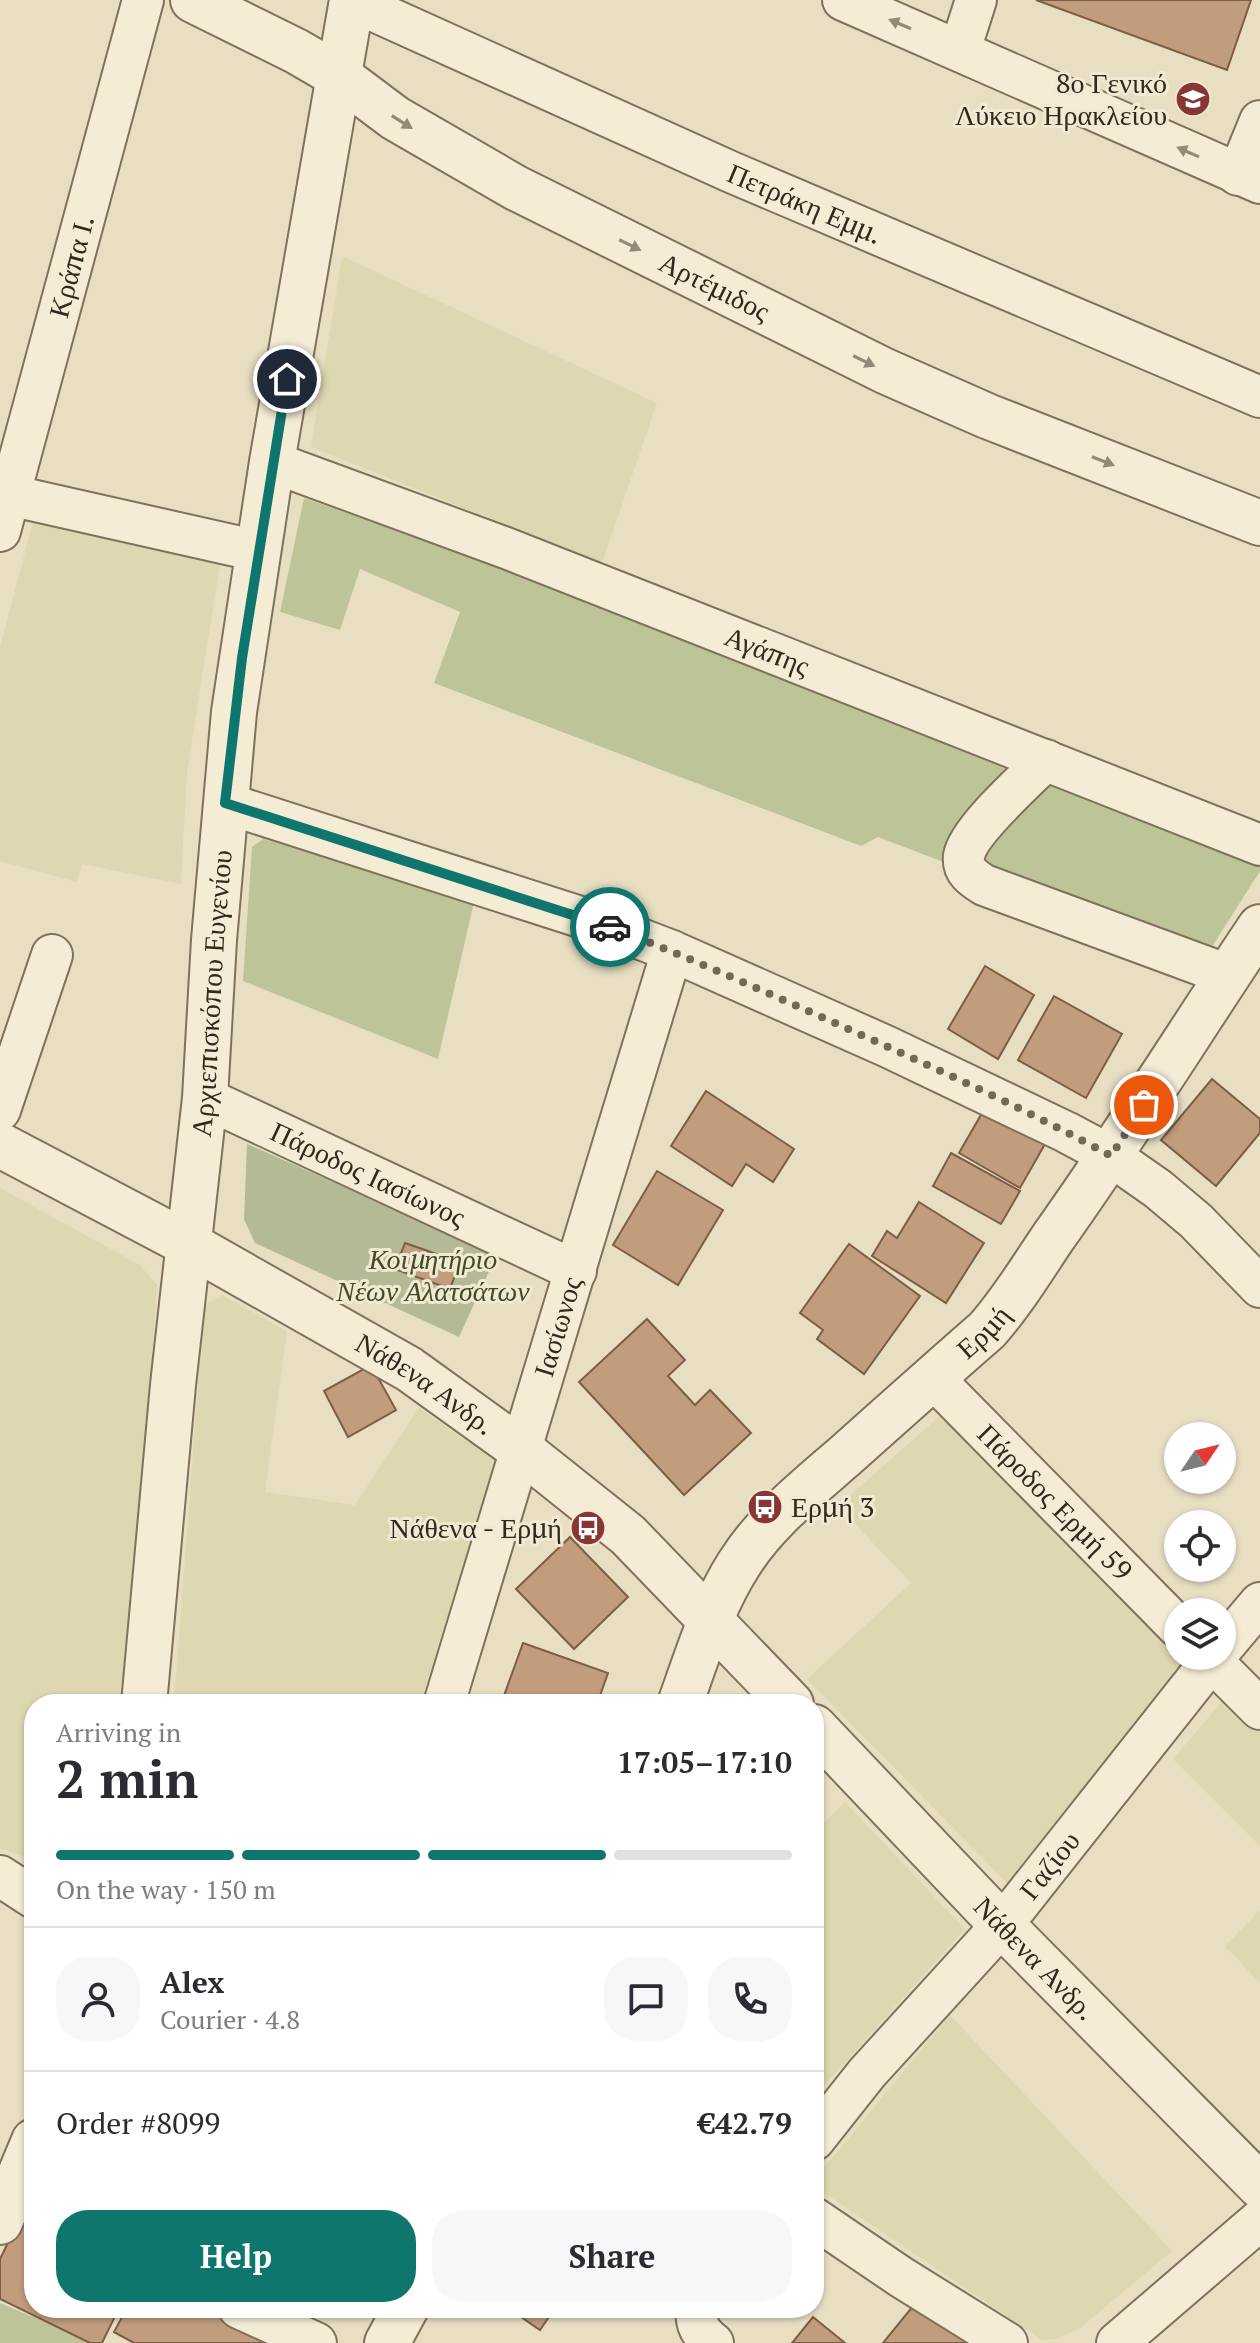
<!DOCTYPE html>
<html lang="en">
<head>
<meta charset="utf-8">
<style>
  body { margin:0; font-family:"PT Serif",serif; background:#f7f7f7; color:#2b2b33; height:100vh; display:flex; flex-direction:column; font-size:30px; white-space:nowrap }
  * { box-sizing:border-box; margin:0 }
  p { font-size:26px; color:#7c7c81 }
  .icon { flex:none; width:44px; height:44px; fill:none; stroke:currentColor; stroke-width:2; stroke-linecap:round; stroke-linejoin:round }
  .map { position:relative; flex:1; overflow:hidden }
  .sheet { position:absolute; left:24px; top:1694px; width:800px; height:624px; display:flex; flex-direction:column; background:#fff; border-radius:32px; box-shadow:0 2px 6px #0004 }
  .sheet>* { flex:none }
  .needle { width:52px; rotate:55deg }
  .buttons { position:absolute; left:1164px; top:1422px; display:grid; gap:16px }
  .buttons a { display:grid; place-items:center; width:72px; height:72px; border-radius:50%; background:#fff; box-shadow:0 2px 6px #0004; font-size:40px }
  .pin { position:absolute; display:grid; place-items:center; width:68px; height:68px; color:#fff; margin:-34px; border:4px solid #fff; border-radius:50%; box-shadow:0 2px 8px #0007 }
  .courier { position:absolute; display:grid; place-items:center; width:80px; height:80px; margin:-40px; border:6px solid #0f766e; border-radius:50%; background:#fff; color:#222; box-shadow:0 2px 10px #0007 }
  .head em { font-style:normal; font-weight:700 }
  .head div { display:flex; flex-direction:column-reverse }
  .head { display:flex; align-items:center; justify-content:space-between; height:136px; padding:0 32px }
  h1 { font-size:52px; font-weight:700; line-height:60px }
  .bar { display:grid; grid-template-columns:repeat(4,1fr); gap:12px 8px; align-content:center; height:96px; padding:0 32px }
  .bar i { height:10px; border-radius:6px; background:#e1e1e2 }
  .bar .on { background:#0f766e }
  .bar p { grid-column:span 4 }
  .line { display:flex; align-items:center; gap:20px; padding:0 32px; border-top:2px solid #e1e1e2 }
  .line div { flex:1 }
  .round { display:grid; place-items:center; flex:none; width:84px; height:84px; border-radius:32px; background:#f7f7f7 }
  .primary-button { display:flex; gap:16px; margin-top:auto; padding:16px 32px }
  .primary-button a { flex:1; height:92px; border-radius:32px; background:#0f766e; color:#fff; font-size:32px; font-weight:700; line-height:92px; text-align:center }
  .primary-button a+a { background:#f7f7f7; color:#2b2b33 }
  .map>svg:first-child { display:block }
  .farmland { fill:#ddd8b1 }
  .green { fill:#bdc598 }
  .cemetery { fill:#b4ba96 }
  .building { fill:#c29d7d; stroke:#7d5d44; stroke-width:2 }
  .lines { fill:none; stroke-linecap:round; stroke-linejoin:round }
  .minor-casing { stroke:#80715c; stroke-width:44 }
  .tertiary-casing { stroke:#80715c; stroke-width:48 }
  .minor { stroke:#f4ecd5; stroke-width:40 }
  .tertiary { stroke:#f4ecd5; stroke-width:44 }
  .oneway { fill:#938a7a }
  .done { stroke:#726958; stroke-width:8; stroke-dasharray:0 14.4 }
  .route { stroke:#0f766e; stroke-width:10 }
  .labels { text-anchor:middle; stroke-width:6; stroke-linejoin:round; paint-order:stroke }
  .poi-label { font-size:28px; fill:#32291e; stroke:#f1e9d1; text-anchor:end }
  .street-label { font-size:28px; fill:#32291e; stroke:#f1e9d1 }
  .park-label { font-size:28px; font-style:italic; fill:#414c27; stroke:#f1e9d1 }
</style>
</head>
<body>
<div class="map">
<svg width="1260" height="2343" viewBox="0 0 1260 2343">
  <rect width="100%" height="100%" fill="#e8dfc3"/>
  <path class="farmland" d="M342,256L657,403L602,563L311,447Z
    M34,518L221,558L187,772L181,884L82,864L77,882L0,861V647Z
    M0,1188L140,1265L157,1285L141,1515L124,1704H34V1860L0,1848Z
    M222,1295L287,1331L265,1492L355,1505L419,1408L495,1461L420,1704H174L204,1305Z
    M943,1413L1178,1652V1656H1182L1190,1665L1010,1886L807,1679L911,1583L838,1506Z
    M1225,1698L1260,1732V1846L1173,1759Z
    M845,1802L965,1929L814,2097V1833Z
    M1260,1910V1983L1225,1946Z
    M950,2015L1172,2251L1080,2328L1057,2339L1042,2340L814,2186V2180Z"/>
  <path class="green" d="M304,498L492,564L1260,861V871L1203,961L878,837L861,846L434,683L460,612L360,569L340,630L280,612Z
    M263,839L474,902L438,1059L243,981L252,847Z
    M0,2303L95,2343H0Z"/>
  <path class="cemetery" d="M247,1144L497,1254L459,1337L255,1243L244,1219Z"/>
  <path class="building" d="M1036,0H1251L1227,70Z
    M985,966L1034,995L998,1059L948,1029Z
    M1054,996L1122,1034L1086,1098L1018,1060Z
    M1212,1079L1260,1119V1133L1216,1186L1161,1140Z
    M706,1091L794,1149L773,1182L746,1164L732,1186L671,1146Z
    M985,1108L1045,1144L1020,1188L959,1153Z
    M951,1153L1020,1191L1001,1224L933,1186Z
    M657,1171L723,1210L678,1285L613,1245Z
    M919,1202L984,1243L946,1303L872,1256L887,1231L897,1238Z
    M405,1243L460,1262L450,1289L395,1269Z
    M849,1244L920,1296L864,1374L817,1339L823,1330L800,1313Z
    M647,1319L685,1360L668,1376L695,1405L710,1390L751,1433L684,1495L579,1382Z
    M371,1365L396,1410L348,1437L324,1391Z
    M570,1537L628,1597L574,1649L516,1589Z
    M523,1643L608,1673L597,1704H501Z
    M20,2218L34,2226V2308H119L102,2343H90L0,2299V2259Z
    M918,2300L972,2343H883Z
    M127,2308H218L284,2343H134L114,2332Z
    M508,2308H555L540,2330Z
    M813,2317L845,2343H792Z"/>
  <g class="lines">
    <defs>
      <g id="minor">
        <path d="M843,0L1260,183"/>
        <path id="s1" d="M352,1L731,172L1260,397"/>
        <path d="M960,50L976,0"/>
        <path d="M1238,175L1260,121"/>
        <path id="s2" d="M272,462L506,548L1260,845"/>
        <path d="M9,495L258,551"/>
        <path id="s3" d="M0,531L143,0"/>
        <path d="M1046,760C1027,779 968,831 964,856C962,871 973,878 984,885L1228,975"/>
        <path d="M225,803L599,923L672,951L888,1047L1066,1132L1111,1156L1158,1189L1196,1221L1260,1287"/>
        <path id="s4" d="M205,1098L576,1271"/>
        <path d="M0,1110L52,955"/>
        <path id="s5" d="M933,1378L1178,1627"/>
        <path d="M1222,1648L1260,1603"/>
        <path d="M1207,1656L1260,1709"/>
        <path id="s6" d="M444,1704C518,1453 596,1202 672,951"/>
        <path d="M0,1876L34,1898"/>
        <path id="s7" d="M814,2140L867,2073L1002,1925L1215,1656"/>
        <path d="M814,2218L901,2277L1007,2343"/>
        <path d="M239,2308L316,2343"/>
        <path d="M697,2308C695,2324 700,2333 713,2343"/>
        <path d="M1117,2343L1260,2220"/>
      </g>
      <g id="tertiary">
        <path id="s8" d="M193,0L296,51L339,76L395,118L516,188L885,371L987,416L1260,523"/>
        <path id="s9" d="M0,1145L190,1245L409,1369L520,1449L628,1535L791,1704"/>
        <path id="s10" d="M144,1704L173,1385L205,1098L214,940L234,712L272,462L352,0"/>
        <path id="s11" d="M680,1704C697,1657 712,1606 739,1564C766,1521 808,1488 846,1455C893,1413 940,1371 987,1330C1012,1302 1033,1267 1054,1236C1126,1135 1191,1030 1260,927"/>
        <path id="s12" d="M814,1727L1002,1925L1260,2186"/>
        <path d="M0,2222L34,2141"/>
        <path d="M387,2343L406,2308"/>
      </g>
    </defs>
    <use href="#minor" class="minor-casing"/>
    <use href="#tertiary" class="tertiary-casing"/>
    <use href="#minor" class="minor"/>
    <use href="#tertiary" class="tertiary"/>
  </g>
  <defs><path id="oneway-solid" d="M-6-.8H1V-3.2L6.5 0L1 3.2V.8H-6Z" transform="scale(2)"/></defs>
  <g class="oneway">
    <use href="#oneway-solid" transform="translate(900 24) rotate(-157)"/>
    <use href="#oneway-solid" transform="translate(402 122) rotate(32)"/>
    <use href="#oneway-solid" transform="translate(1188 152) rotate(-156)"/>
    <use href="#oneway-solid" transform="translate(630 245) rotate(26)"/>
    <use href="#oneway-solid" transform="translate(864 361) rotate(26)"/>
    <use href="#oneway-solid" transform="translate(1103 461) rotate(21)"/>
  </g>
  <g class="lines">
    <path class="done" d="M610,927C686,956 761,990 835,1023C928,1065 1022,1107 1111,1156L1144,1105"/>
    <path class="route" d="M287,379L242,658L225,803L610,927"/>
  </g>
  <defs>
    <symbol id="school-disc" viewBox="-11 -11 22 22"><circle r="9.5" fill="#883633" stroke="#f1e9d1"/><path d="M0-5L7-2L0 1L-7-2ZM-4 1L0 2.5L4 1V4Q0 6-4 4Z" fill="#fff"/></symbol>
    <symbol id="bus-disc" viewBox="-11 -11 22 22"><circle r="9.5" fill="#883633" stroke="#f1e9d1"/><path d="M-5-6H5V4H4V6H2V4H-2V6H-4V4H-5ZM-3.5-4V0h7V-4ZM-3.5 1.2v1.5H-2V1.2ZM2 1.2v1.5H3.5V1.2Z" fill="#fff"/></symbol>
  </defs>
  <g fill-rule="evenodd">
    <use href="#school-disc" x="1173" y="79" width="40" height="40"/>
    <use href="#bus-disc" x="745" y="1487" width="40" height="40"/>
    <use href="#bus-disc" x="568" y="1508" width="40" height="40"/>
  </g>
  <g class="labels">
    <g class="poi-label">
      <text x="1167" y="93">8ο Γενικό<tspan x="1167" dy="32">Λύκειο Ηρακλείου</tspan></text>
      <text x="791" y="1517" text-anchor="start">Ερμή 3</text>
      <text x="562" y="1538">Νάθενα - Ερμή</text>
    </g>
    <g class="street-label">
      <text dy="10" stroke="none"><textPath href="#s1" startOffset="496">Πετράκη Εμμ.</textPath></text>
      <text dy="10" stroke="none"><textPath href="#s3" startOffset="274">Κράπα Ι.</textPath></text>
      <text dy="10" stroke="none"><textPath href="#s8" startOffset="596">Αρτέμιδος</textPath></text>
      <text dy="10" stroke="none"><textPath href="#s2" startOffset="530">Αγάπης</textPath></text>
      <text dy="10" stroke="none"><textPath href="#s10" startOffset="714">Αρχιεπισκόπου Ευγενίου</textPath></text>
      <text dy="10" stroke="none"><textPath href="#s4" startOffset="180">Πάροδος Ιασίωνος</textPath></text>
      <text dy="10" stroke="none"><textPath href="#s6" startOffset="394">Ιασίωνος</textPath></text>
      <text dy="10" stroke="none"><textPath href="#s11" startOffset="490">Ερμή</textPath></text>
      <text dy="10" stroke="none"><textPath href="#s9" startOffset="488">Νάθενα Ανδρ.</textPath></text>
      <text dy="10" stroke="none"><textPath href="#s5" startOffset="174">Πάροδος Ερμή 59</textPath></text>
      <text dy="10" stroke="none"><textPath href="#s7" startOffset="362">Γαζίου</textPath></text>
      <text dy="10" stroke="none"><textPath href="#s12" startOffset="320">Νάθενα Ανδρ.</textPath></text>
    </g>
    <g class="park-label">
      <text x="433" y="1269">Κοιμητήριο<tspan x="433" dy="32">Νέων Αλατσάτων</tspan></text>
    </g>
  </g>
</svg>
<div class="buttons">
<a><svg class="needle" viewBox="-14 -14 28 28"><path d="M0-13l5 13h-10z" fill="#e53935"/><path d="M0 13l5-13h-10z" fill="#7c7c81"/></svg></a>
<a><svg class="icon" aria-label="locate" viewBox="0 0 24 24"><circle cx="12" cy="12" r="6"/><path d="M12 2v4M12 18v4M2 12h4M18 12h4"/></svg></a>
<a><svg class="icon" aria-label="layers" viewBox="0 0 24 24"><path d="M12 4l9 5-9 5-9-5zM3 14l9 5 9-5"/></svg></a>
</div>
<div class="pin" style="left:1144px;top:1105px;background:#ea580c"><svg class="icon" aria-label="bag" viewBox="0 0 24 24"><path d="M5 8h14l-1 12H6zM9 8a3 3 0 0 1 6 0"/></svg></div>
<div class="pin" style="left:287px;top:379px;background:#1f2937"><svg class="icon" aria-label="home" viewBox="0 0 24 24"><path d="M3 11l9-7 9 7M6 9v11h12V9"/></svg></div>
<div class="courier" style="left:610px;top:927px"><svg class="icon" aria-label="car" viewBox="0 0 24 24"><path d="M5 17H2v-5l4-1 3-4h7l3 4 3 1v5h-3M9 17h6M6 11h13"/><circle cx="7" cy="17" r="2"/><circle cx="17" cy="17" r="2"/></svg></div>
<section class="sheet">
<div class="head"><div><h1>2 min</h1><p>Arriving in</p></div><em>17:05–17:10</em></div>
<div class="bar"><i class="on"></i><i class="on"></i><i class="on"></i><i></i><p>On the way · 150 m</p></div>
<div class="line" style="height:144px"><a class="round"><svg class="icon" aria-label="person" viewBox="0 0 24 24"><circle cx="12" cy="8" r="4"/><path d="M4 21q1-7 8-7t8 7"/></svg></a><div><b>Alex</b><p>Courier · 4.8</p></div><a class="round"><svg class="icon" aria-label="chat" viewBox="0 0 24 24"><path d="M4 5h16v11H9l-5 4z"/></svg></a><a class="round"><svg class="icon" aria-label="phone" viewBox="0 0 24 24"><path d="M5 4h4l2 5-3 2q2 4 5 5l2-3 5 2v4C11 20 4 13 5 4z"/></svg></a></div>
<div class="line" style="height:104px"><div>Order #8099</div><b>€42.79</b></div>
<div class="primary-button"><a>Help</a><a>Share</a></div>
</section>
</div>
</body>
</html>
